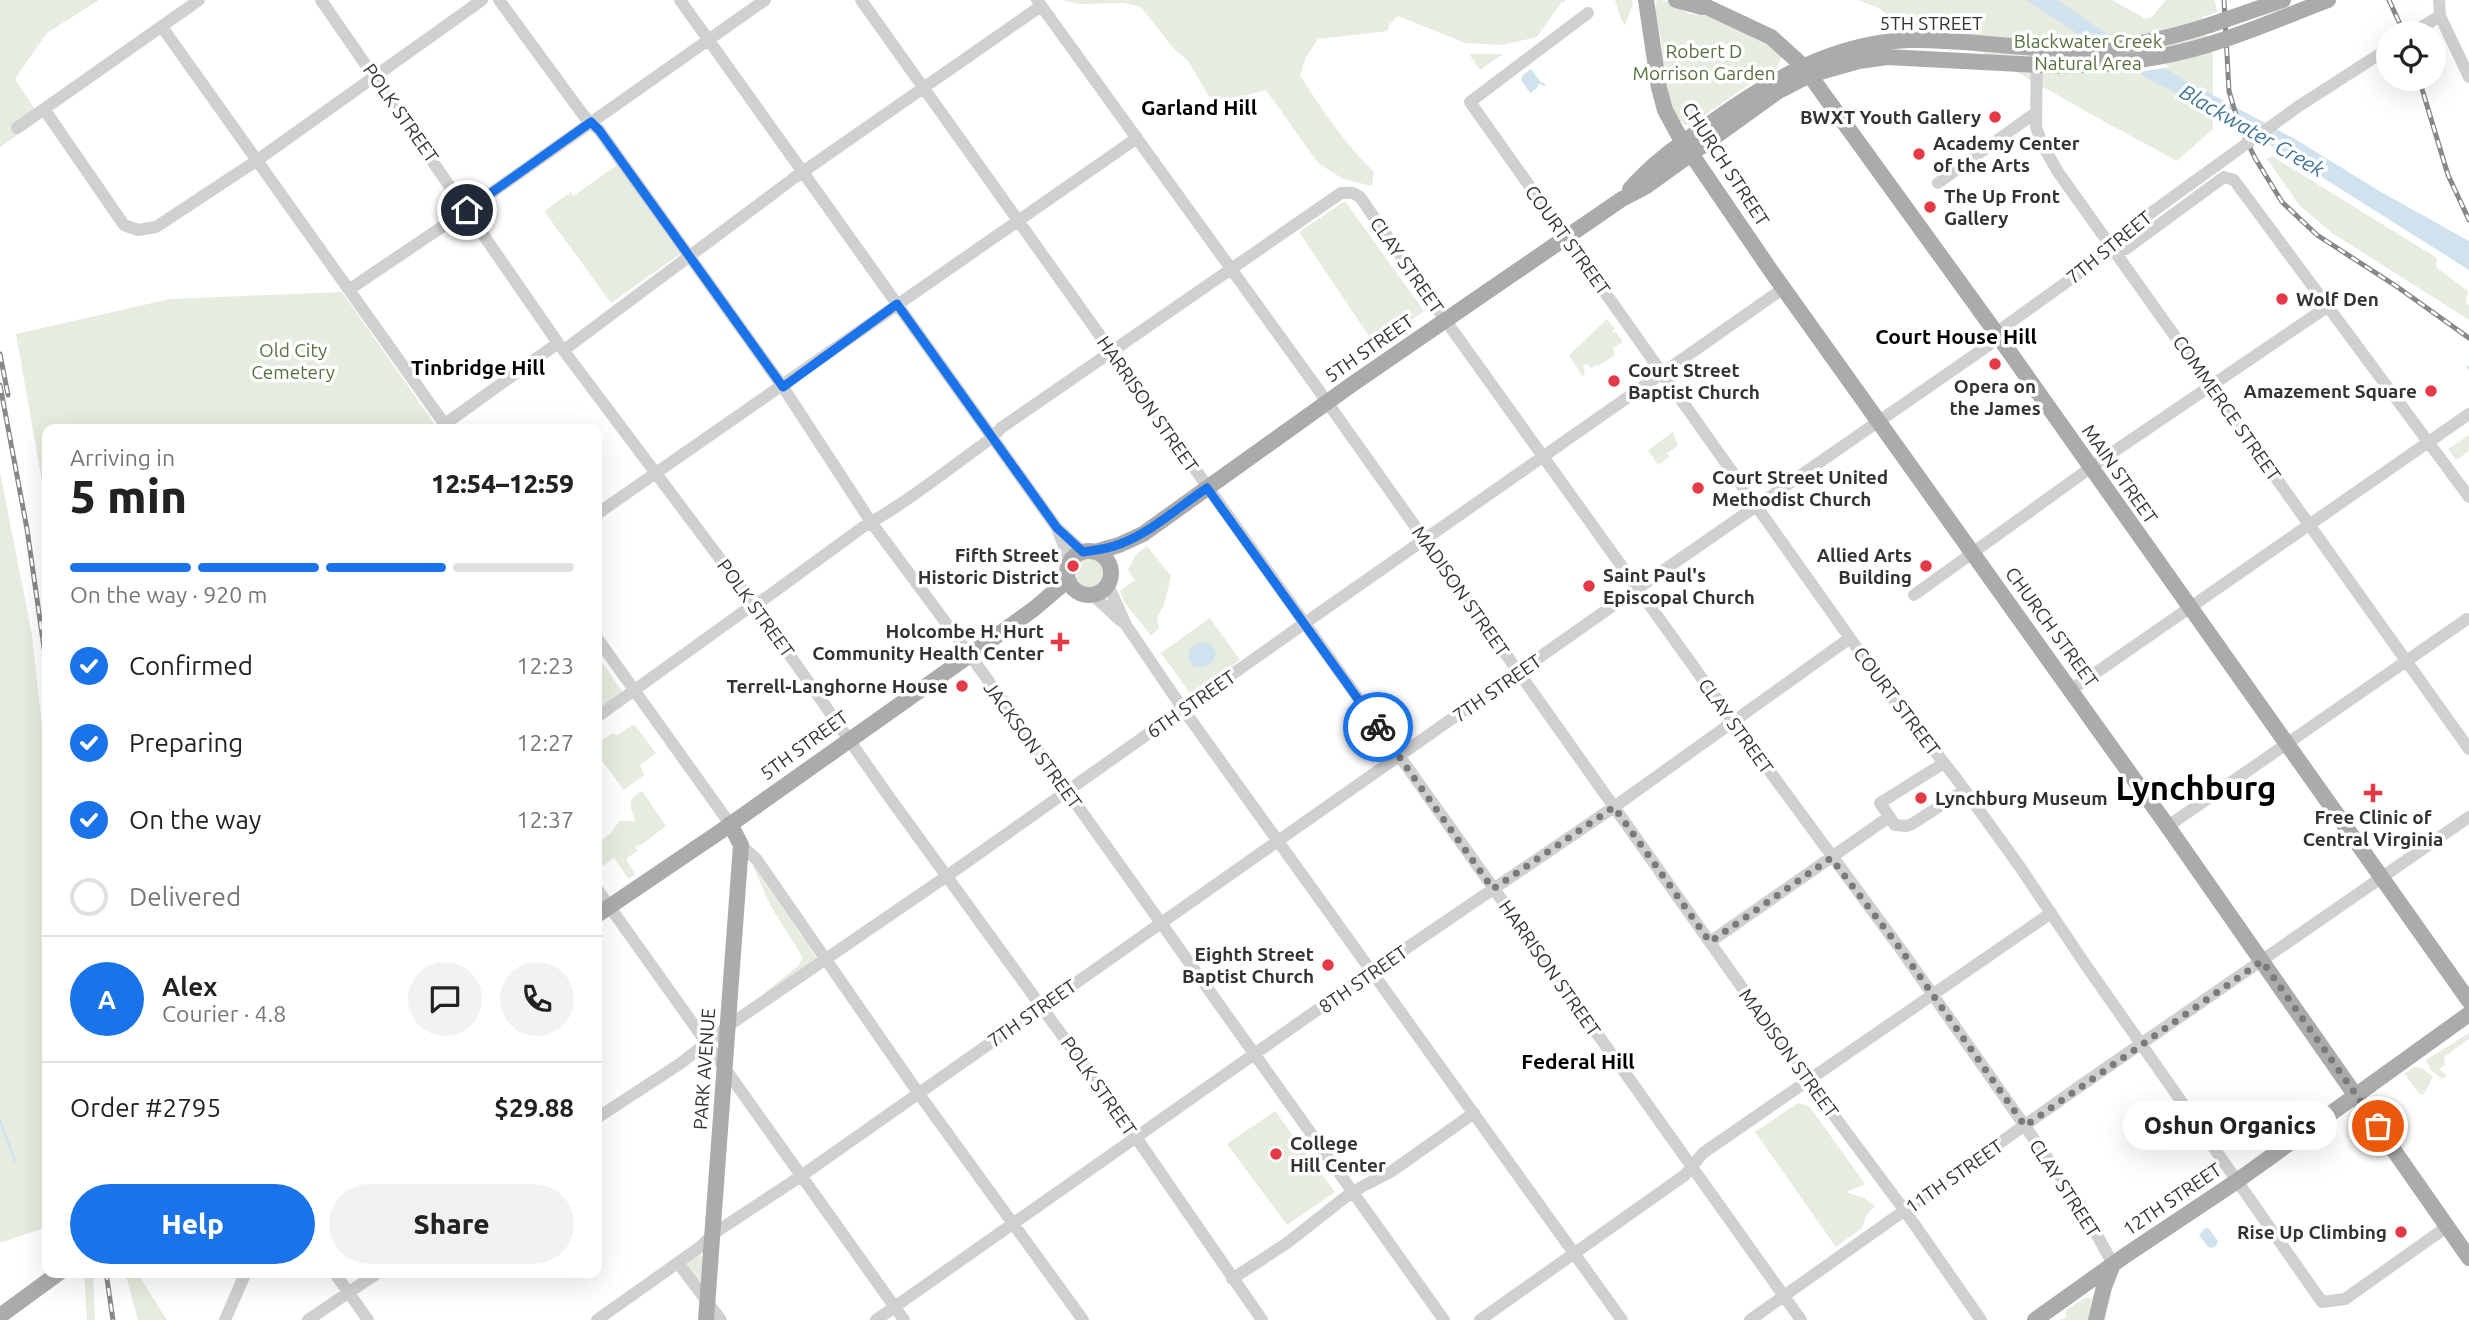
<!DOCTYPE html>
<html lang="en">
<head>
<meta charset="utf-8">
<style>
  body { margin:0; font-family:Ubuntu,sans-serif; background:#f2f2f2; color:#222; height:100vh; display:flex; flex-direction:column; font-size:26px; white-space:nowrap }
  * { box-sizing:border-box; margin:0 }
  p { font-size:23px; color:#767676 }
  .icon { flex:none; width:38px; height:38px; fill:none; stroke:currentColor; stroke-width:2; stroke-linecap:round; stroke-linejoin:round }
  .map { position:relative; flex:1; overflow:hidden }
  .panel { position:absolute; left:42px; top:424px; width:560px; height:854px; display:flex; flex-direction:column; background:#fff; border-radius:14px; box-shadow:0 7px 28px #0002 }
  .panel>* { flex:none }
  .controls { position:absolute; left:2376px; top:21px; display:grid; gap:14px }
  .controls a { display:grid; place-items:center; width:70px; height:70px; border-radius:50%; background:#fff; box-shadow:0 7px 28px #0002; font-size:35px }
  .pin { position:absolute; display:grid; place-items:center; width:60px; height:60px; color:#fff; margin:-30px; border:4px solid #fff; border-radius:50%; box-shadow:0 2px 7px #0007 }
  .courier { position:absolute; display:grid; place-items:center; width:70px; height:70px; margin:-35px; border:5px solid #1a73e8; border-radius:50%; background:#fff; color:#222; box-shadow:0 2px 9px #0007 }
  .bubble { position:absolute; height:49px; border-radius:24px; background:#fff; box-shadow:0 7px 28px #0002; font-size:23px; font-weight:800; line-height:49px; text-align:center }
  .head em { font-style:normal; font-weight:800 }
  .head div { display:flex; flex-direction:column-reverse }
  .head { display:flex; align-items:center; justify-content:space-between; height:119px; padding:0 28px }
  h1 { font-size:46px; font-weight:800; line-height:52px }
  .bar { display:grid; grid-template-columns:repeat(4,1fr); gap:10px 7px; align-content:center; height:84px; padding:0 28px }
  .bar i { height:9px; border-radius:5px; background:#e0e0e0 }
  .bar .selected { background:#1a73e8 }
  .bar p { grid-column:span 4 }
  .line { display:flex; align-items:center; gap:18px; padding:0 28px; border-top:2px solid #e0e0e0 }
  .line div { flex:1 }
  .round { display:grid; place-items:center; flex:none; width:74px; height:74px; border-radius:37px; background:#f2f2f2 }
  ol { padding:0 28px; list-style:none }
  li { display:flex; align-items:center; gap:21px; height:77px }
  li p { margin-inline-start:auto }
  li .icon { padding:7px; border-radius:50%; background:#1a73e8; color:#fff; stroke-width:4 }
  li:last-child { color:#767676 }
  li i { width:38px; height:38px; border:4px solid #e0e0e0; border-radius:50% }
  .cta { display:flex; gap:14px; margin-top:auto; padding:14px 28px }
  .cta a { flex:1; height:80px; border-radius:42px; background:#1a73e8; color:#fff; font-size:28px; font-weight:800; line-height:80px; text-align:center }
  .cta a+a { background:#f2f2f2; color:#222 }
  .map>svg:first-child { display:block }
  .green { fill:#e6ecdf }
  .water { fill:#cfe2ee }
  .pier { fill:#fff }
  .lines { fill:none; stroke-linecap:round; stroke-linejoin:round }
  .stream { stroke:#cfe2ee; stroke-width:2.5 }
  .minor { stroke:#d0d0d0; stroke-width:12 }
  .major { stroke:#ababab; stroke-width:16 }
  .rail-casing { stroke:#888; stroke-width:5 }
  .rail { stroke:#fff; stroke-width:2.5; stroke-dasharray:8; stroke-linecap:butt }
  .minor-bridge { stroke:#d0d0d0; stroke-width:12 }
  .major-bridge { stroke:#ababab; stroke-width:16 }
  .done { stroke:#7a7a7a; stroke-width:7; stroke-dasharray:0 12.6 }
  .route { stroke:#1a73e8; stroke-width:9 }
  .poi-dot { fill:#e63946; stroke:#fff; stroke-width:2.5 }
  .labels { text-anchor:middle; stroke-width:7; stroke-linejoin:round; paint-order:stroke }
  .street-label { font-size:19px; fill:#333; stroke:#fff }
  .park-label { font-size:19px; fill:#56703f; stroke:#fff }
  .poi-label { font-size:19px; font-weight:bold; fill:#333; stroke:#fff; text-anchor:end }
  .neighbourhood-label { font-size:21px; font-weight:bold; fill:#000; stroke:#fff }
  .water-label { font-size:21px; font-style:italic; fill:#3f7597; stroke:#fff }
  .town-label { font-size:33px; font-weight:bold; fill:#000; stroke:#fff }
</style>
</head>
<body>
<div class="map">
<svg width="2469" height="1320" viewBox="0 0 2469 1320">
  <rect width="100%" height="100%" fill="#fff"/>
  <path class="green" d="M0,0H99L47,33L15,79L34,108L35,123L0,147Z
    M1062,0H1566L1561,3L1537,37L1502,45L1465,43L1398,16L1389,25L1388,31L1318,39L1306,57L1300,75C1321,109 1345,144 1374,172L1372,186L1343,179L1318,163L1266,90L1239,97L1213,99L1208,95L1188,61L1173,48L1141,7L1124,3L1078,4Z
    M1615,0H1632L1633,4L1625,25L1621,20Z
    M1657,0C1675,0 1676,10 1691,14C1696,15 1702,15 1707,16C1735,25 1763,37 1784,57L1781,58L1777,68L1758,78L1692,124L1685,125L1681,121L1677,123C1666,95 1664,68 1661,39C1659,27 1653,11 1657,0Z
    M1858,0H2112L2146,19L2152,17L2166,0H2215L2217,12L2202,17L2213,56V129L2177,161L2105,122L1946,32L1906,30L1879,8Z
    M1469,54H1503L1480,70Z
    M2272,156L2437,258L2436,267L2468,291L2466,303L2469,305V320L2332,233L2299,205L2267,159Z
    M617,165L680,254L611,303L544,211L571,192L573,196Z
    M1345,201L1424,311L1375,345L1299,232Z
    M342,292L438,429H47V510L16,334L170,299Z
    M1607,319L1615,329L1612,331L1613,333L1616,332L1623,342L1613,348L1615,355L1598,366L1596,364L1592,368L1586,364L1583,366L1585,374L1582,376L1569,355Z
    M1673,432L1678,446L1667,453L1669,457L1658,465L1648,450Z
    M2469,435V451L2456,460L2448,449Z
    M0,472L32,635L47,773V1227L0,1243Z
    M1147,546L1171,576L1164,605L1157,618L1159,628L1151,636L1125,603L1120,591L1135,580L1128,570L1136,554Z
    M1075 573a14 14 0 1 1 28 0a14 14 0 1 1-28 0Z
    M1210,618L1240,660L1191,695L1161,653Z
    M597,655L624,694L597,712Z
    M634,724L656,753L640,765L644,775L624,790L597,754V743L613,733L617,735Z
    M642,791L666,826L641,845L636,846V850H639L626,859L635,874L629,879L614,858L598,869L597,844L612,832L619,821H635C630,807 626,799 642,791Z
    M752,864L818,960L764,996V993L798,966L803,958L770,905Z
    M2469,1033V1039L2444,1057L2445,1065L2439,1069L2447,1076L2442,1079L2431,1070L2426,1060Z
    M2414,1067L2422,1068L2433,1077L2424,1094H2419L2405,1074Z
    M1798,1103L1809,1106L1865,1184L1846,1192L1864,1198L1875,1206L1866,1216L1862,1228L1836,1247L1755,1132Z
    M1275,1111L1335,1192L1287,1225L1227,1144Z
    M699,1255L703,1257L700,1285L685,1266Z
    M84,1272H93L95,1320H87Z
    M125,1272H142L141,1279L167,1320H138Z
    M2087,1297L2092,1299L2088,1320H2061L2066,1317V1310Z"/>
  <path class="water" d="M2026,0H2058L2098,28L2183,79L2295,139L2381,192L2469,241V270L2287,155L2206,108L2148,79Z
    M1531,69L1540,81L1537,88L1530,93L1521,80L1523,75Z
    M1201,642L1210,644L1216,652L1214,661L1204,667H1193L1188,656L1190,648Z
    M2205,1228L2209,1229L2218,1241L2217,1245L2212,1248L2208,1247L2199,1235Z"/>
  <path class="pier" d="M2119,36L2170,67L2133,73L2080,39Z"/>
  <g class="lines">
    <path class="stream" d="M1539,82L1544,85
      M2468,367L2469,369
      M0,1120L15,1161"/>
    <path class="minor" d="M321,0L558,343L754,604L887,794L1133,1133L1262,1320
      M499,0L584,116L599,130L783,387L871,522L970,655L1444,1320
      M680,0L1057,528L1083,552
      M861,0L1801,1320
      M1037,0L1315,385L1809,1082L1905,1211L1981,1320
      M2439,0L2440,16L2469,77
      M1588,13L1470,102L1896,703L1956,778L2020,867L2085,964L2322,1302L2345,1299L2448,1226
      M162,27L448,429
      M2412,33L2440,16
      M2037,48L2036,127L2042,144L2058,172L2469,749
      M2299,106L2389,48
      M44,109L124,225L138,230L156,227L256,161L482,0
      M17,128L199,0
      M1938,183L2035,113
      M2114,248L2126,249L2224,177L2234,180L2469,497
      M350,289L467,210L765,0
      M564,350L794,178L1041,6
      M445,424L558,343
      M597,514L1137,138
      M1058,531L1070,561
      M1108,585L1126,625L1183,709L1622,1320
      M1093,595L1121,621
      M1914,595L2100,461L2327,307
      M597,638L730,824
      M2071,690L2469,414
      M597,717L754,604L763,600L863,527C909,501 950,468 993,437L1001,428L1341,193H1353L1360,197L1441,314L1729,716L1902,951L2081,1206L2113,1264
      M1944,763L1880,803L1895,825L1906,826L1912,824L1965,790
      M2168,826L2467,619
      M741,845L757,860L919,1094L1083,1320
      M597,889L904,1320
      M1710,942L1889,817
      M597,1118L681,1063L728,1026L947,876L1295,630L1784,288
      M678,1263L721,1320
      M334,1272L368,1320
      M1232,1279L1287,1243L1352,1192L1392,1171L1474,1113
      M225,1320L246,1272
      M308,1320L379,1272
      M597,1320L700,1247L713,1234L801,1176L1638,588L1989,345L2004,327L2114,248L2126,231L2192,183
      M876,1320L1364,977L1614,807L1850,638
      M1480,1320L1685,1175L1703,1153L2051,913
      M1750,1320L2083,1084L2469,817"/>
    <path class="major" d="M1646,0L1659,88L1665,110L1679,136L1771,271L2166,824L2469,1258
      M1676,0L1702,7
      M1692,0L1771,37L1803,66L1989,323L2469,1001
      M1630,189C1657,159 1679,145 1712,122C1771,80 1835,42 1910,40C1968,39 2027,51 2085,49C2128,48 2170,38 2210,25
      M1067 573a22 22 0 1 1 44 0a22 22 0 1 1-44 0Z
      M1095,552L1119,545L1143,534L1354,383L1622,199L1645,187L1777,92L1810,75L1827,70L1859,61L1887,57L2037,65
      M597,915L721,831L977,650L1035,608L1068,580
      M0,1316L60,1272
      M706,1320L741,845L730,824
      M2035,1320L2126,1255L2237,1181L2469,1014
      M2096,1320L2104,1287L2113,1264"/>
    <defs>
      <path id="rail" d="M2224,0L2229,91L2239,125L2255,158L2282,202L2317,235L2396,286L2469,338
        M2389,0L2404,33
        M2419,79L2448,175L2469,220
        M0,354L8,395
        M0,385L27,529L47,669
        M106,1272L113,1320"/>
    </defs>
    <use href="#rail" class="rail-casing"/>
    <use href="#rail" class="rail"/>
    <path class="minor-bridge" d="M2192,183L2299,106"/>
    <path class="major-bridge" d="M2210,25L2283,0
      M2037,65C2095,67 2151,62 2207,45C2248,33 2288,15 2328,0"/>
  </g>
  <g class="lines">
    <path class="done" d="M1378,727L1493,889L1614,807L1710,942L1831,858L1902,951L2025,1126L2262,961L2378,1126"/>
    <path class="route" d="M467,210L591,122L599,130L783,387L897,304L1057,528L1083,552C1096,550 1108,549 1120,544C1152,532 1178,507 1207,488L1378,727"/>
  </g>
  <g class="poi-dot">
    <circle cx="1995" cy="117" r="7"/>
    <circle cx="1919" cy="154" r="7"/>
    <circle cx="1930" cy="207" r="7"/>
    <circle cx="2282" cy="299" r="7"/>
    <circle cx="1995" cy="364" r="7"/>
    <circle cx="1614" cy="381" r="7"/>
    <circle cx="2431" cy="391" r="7"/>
    <circle cx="1698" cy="488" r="7"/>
    <circle cx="1073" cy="566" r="7"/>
    <circle cx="1926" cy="566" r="7"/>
    <circle cx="1589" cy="586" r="7"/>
    <path d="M1056.5 631.5h7v7h7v7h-7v7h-7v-7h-7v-7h7z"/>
    <circle cx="962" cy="686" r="7"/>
    <path d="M2369.5 782.5h7v7h7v7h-7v7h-7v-7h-7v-7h7z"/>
    <circle cx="1921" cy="798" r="7"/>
    <circle cx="1328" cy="965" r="7"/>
    <circle cx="1276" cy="1154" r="7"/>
    <circle cx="2401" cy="1232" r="7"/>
  </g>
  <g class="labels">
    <g class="street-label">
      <text x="1931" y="30">5TH STREET</text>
      <text transform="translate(401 113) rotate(55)" y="7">POLK STREET</text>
      <text transform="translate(1726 164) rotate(57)" y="7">CHURCH STREET</text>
      <text transform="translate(1568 240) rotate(54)" y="7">COURT STREET</text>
      <text transform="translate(2109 247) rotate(-39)" y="7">7TH STREET</text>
      <text transform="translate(1407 265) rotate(55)" y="7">CLAY STREET</text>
      <text transform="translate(1369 348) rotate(-35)" y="7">5TH STREET</text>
      <text transform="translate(1148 404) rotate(55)" y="7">HARRISON STREET</text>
      <text transform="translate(2227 408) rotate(55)" y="7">COMMERCE STREET</text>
      <text transform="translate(2120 474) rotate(55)" y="7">MAIN STREET</text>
      <text transform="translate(1461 591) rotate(55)" y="7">MADISON STREET</text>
      <text transform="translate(756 608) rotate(54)" y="7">POLK STREET</text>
      <text transform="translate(2052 627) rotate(54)" y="7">CHURCH STREET</text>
      <text transform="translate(1497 688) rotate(-35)" y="7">7TH STREET</text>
      <text transform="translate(1897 701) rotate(53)" y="7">COURT STREET</text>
      <text transform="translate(1191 704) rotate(-35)" y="7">6TH STREET</text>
      <text transform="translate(1736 726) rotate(54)" y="7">CLAY STREET</text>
      <text transform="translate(804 745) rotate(-36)" y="7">5TH STREET</text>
      <text transform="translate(1033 745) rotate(54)" y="7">JACKSON STREET</text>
      <text transform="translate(1550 968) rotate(55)" y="7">HARRISON STREET</text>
      <text transform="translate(1363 979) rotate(-35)" y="7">8TH STREET</text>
      <text transform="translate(1032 1013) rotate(-35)" y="7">7TH STREET</text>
      <text transform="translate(1789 1053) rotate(54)" y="7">MADISON STREET</text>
      <text transform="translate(704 1069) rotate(-86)" y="7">PARK AVENUE</text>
      <text transform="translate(1099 1086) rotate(55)" y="7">POLK STREET</text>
      <text transform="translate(1954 1176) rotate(-35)" y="7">11TH STREET</text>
      <text transform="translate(2065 1188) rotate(57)" y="7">CLAY STREET</text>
      <text transform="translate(2172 1199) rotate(-34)" y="7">12TH STREET</text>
    </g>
    <g class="park-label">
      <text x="2088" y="48">Blackwater Creek<tspan x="2088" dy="22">Natural Area</tspan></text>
      <text x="1704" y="58">Robert D<tspan x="1704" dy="22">Morrison Garden</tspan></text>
      <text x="293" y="357">Old City<tspan x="293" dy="22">Cemetery</tspan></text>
    </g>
    <g class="poi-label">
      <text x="1981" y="124">BWXT Youth Gallery</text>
      <text x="1933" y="150" text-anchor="start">Academy Center<tspan x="1933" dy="22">of the Arts</tspan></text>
      <text x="1944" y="203" text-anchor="start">The Up Front<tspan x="1944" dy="22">Gallery</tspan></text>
      <text x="2296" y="306" text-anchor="start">Wolf Den</text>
      <text x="1628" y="377" text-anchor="start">Court Street<tspan x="1628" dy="22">Baptist Church</tspan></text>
      <text x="1995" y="393" text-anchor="middle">Opera on<tspan x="1995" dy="22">the James</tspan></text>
      <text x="2417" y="398">Amazement Square</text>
      <text x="1712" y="484" text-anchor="start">Court Street United<tspan x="1712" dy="22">Methodist Church</tspan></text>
      <text x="1059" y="562">Fifth Street<tspan x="1059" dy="22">Historic District</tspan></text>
      <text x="1912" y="562">Allied Arts<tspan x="1912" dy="22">Building</tspan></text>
      <text x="1603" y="582" text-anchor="start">Saint Paul's<tspan x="1603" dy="22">Episcopal Church</tspan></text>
      <text x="1044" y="638">Holcombe H. Hurt<tspan x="1044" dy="22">Community Health Center</tspan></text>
      <text x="948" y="693">Terrell-Langhorne House</text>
      <text x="1935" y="805" text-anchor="start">Lynchburg Museum</text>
      <text x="2373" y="824" text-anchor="middle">Free Clinic of<tspan x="2373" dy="22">Central Virginia</tspan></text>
      <text x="1314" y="961">Eighth Street<tspan x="1314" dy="22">Baptist Church</tspan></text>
      <text x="1290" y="1150" text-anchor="start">College<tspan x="1290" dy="22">Hill Center</tspan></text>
      <text x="2387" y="1239">Rise Up Climbing</text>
    </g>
    <g class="neighbourhood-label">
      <text x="1199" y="115">Garland Hill</text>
      <text x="1956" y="344">Court House Hill</text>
      <text x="478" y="375">Tinbridge Hill</text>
      <text x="1578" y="1069">Federal Hill</text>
    </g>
    <g class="water-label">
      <text transform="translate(2252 131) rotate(30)" y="7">Blackwater Creek</text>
    </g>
    <g class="town-label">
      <text x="2196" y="800">Lynchburg</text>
    </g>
  </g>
</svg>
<div class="controls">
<a><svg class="icon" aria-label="locate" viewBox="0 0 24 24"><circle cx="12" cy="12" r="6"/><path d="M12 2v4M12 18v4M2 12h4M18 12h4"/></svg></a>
</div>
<div class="pin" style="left:2378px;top:1126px;background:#ea580c"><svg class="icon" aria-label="bag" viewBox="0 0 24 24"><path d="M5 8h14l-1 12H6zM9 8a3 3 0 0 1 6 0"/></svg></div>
<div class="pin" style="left:467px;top:210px;background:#1f2937"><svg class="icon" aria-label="home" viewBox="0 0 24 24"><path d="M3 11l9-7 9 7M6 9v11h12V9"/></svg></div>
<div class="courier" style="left:1378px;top:727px"><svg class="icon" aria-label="bike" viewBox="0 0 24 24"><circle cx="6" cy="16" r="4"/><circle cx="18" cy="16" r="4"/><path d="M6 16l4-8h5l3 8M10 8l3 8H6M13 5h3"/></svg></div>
<div class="bubble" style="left:2123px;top:1101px;width:214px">Oshun Organics</div>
<section class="panel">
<div class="head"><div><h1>5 min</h1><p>Arriving in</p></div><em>12:54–12:59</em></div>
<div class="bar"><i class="selected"></i><i class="selected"></i><i class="selected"></i><i></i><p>On the way · 920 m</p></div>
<ol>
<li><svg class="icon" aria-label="check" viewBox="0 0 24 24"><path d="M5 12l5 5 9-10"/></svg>Confirmed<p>12:23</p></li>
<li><svg class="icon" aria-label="check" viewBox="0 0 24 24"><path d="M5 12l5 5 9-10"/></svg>Preparing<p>12:27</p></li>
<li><svg class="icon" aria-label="check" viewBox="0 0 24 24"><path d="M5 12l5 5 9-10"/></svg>On the way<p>12:37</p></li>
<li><i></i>Delivered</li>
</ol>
<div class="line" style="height:126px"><b class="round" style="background:#1a73e8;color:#fff">A</b><div><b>Alex</b><p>Courier · 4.8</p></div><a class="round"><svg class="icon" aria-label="chat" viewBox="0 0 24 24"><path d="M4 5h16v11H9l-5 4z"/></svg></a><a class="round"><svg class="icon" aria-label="phone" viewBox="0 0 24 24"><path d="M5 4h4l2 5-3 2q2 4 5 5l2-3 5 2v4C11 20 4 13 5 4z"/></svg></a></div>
<div class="line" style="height:91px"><div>Order #2795</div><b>$29.88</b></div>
<div class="cta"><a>Help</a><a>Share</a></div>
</section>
</div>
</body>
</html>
